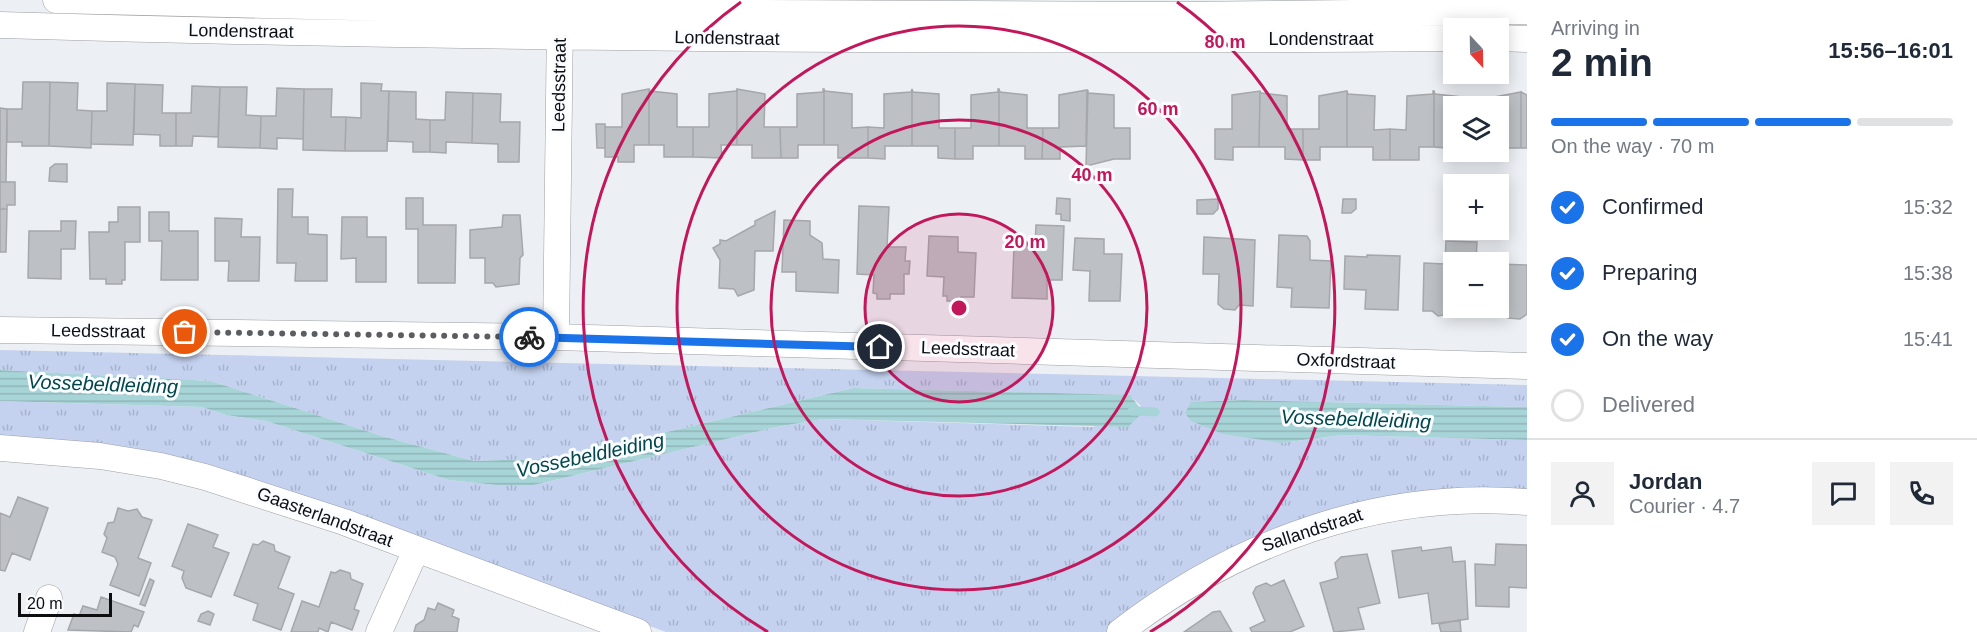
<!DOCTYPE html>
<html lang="en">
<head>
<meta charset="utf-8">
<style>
  body { margin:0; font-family:Helvetica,sans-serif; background:#f2f2f3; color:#1f2937; height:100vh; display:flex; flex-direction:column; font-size:22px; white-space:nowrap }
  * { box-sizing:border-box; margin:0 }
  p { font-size:20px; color:#747a83 }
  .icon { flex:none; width:33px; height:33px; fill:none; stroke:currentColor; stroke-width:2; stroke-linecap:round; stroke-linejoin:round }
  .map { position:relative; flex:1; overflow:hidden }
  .side { display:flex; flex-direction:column; background:#fff; width:450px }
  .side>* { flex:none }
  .needle { width:39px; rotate:158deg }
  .controls { position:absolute; left:1443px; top:18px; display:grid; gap:12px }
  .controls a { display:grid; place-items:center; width:66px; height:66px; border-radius:0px; background:#fff; box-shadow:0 3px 15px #0003; font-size:30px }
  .scale { position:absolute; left:18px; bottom:15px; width:94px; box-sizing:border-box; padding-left:6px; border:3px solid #0d0e10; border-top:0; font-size:16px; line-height:21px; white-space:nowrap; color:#0d0e10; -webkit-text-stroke:4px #fafcff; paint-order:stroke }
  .pin { position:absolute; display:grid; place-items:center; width:51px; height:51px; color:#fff; margin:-26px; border:3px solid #fff; border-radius:50%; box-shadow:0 2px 6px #0007 }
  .courier { position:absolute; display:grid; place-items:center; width:60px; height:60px; margin:-30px; border:4px solid #1a73e8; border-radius:50%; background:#fff; color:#222; box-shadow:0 2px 8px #0007 }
  .overview em { font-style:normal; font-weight:700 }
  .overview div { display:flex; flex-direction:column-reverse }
  .overview { display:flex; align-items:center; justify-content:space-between; height:102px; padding:0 24px }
  h1 { font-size:39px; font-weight:700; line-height:45px }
  .bar { display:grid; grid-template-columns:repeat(4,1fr); gap:9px 6px; align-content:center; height:72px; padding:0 24px }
  .bar i { height:8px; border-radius:4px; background:#e0e1e3 }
  .bar .on { background:#1a73e8 }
  .bar p { grid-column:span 4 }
  .line { display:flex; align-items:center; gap:15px; padding:0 24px; border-top:2px solid #e0e1e3 }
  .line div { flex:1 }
  .round { display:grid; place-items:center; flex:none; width:63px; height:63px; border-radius:0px; background:#f2f2f3 }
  ol { padding:0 24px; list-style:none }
  li { display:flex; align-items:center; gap:18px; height:66px }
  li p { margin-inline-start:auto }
  li .icon { padding:6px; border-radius:50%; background:#1a73e8; color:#fff; stroke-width:4 }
  li:last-child { color:#747a83 }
  li i { width:33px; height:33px; border:3px solid #e0e1e3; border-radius:50% }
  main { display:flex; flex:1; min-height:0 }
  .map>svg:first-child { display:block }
  .grass { fill:url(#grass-tufts) }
  .water { fill:url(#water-rules) }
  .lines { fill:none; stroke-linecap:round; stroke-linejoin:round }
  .stream { stroke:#a7d4d7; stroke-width:9 }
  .building { fill:#bdc0c4; stroke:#a5a7ab; stroke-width:1.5 }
  .minor-casing { stroke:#9c9ea3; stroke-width:27 }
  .minor { stroke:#fff; stroke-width:26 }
  .done { stroke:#5b5d60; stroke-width:6; stroke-dasharray:0 10.8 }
  .route { stroke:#1a73e8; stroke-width:8 }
  .ring { fill:none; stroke:#c2185b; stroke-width:3 }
  .labels { text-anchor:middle; stroke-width:6; stroke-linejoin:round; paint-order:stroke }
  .street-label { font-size:18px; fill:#0d0e10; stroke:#fafcff }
  .water-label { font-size:20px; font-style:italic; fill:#00464a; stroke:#fafcff }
  .centre { fill:#c2185b; stroke:#fafcff; stroke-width:3 }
  .ring-label { font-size:18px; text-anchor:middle; font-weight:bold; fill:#c2185b; stroke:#fafcff; stroke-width:6; stroke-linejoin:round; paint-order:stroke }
</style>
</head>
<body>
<main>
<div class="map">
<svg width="1527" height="632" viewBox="0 0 1527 632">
  <defs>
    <pattern id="grass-tufts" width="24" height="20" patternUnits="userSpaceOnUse" patternTransform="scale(1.5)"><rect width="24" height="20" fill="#c4d2f0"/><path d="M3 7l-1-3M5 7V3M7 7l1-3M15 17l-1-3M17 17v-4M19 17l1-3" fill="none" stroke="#a7b3cd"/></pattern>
    <pattern id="water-rules" width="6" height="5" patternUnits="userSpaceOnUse" patternTransform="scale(1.5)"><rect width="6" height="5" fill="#a7d4d7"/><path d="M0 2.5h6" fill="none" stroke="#8fb5b8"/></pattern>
  </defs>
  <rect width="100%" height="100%" fill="#eceff4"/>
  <path class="grass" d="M0,350L1527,385V407L1243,400L1191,402L1281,443L1341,435L1527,440V493L1397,498L1108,632H666L214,466L0,435V401L202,407L226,415L266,421L449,480L496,485H534L776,427L823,419L1093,427L1141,406L1129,395L853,388L574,454L536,459L474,461L382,436L211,381L0,370Z"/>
  <path class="water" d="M0,370L211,381L382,436L474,461L536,459L574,454L853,388L1130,395L1143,412L1128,427L823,419L776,427L534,485H496L449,480L266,421L226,415L202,407L0,401Z
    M1243,400L1527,407V440L1341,435L1281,443L1223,434L1191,421L1185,413L1191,402Z"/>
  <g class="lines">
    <path class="stream" d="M1132,411L1155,412"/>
  </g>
  <path class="building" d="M23,82H50L49,146H22V142H7V109H22Z
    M50,82L78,83L77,110L92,111L91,148L49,146Z
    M107,83L135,84L133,145L91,144L92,111H107Z
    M361,83L382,84L381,91H389L387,151H345L346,117L361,118Z
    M135,84L163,85L162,113H176V146H160V135L134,134Z
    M192,86L220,87L218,137L193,136L192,146H176V113H191Z
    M220,87H247L246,115L261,116L260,148L218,147Z
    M277,88L304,89L303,139L277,138V149L260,148L261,116H276Z
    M304,89H332L331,117H346L345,151L303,150Z
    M649,89L650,91L677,94V127H693V157H664V145H649Z
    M649,89V145H634V162H618V157H605V127H622V94Z
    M737,89V145H721L722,158L693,157V127H709V94L736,91Z
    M737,89L765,94L764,127H780L781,158H752V145H737Z
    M823,89H824V145H798V158H781L780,127H797V94L823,92Z
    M824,89L825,91L852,94V128L868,127V158H838V145H824Z
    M912,89L913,92L939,94V128H955V159L938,158V146H912Z
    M912,89V146H885V159L868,158V127L884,128V94L911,92Z
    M998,89H999V146H973V159H955V128H971V95L998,92Z
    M999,89L1000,92L1027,95V128H1043L1042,159H1025V146H999Z
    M1087,90L1086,146L1060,147V159H1042L1043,128H1059V95Z
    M1088,90V93L1114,95V128H1130V159H1114L1086,166Z
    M389,91L416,92V119L430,120V152H413V142L388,141Z
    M1260,91L1259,147H1233V160L1215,159V129H1232V95Z
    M1260,91L1261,93L1287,96V129H1303V160L1285,159V147H1259Z
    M1347,91V147H1320V160H1303V129H1319V96Z
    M1347,91L1348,94L1375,96L1374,130L1390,129V160H1373V147H1347Z
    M1433,91H1434V147H1419V160H1390V129L1406,130L1407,96L1433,94Z
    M1434,91L1435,94L1462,97V106H1454V152H1478L1477,160H1447V148L1434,147Z
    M446,92L473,93L472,143L446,142V153L430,152V120H445Z
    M1521,92V148H1506V160H1477L1478,152H1498V106H1494V97Z
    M1521,92L1527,95V148H1521Z
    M473,93L501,94L500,122H520L519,162H498V144L472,143Z
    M0,108L7,109L6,182H0Z
    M596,124H605V148H597Z
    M55,164H67V182L49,181L50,168Z
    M0,182H15V205H7V209H0Z
    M278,189H293L292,217H308V234L327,235V281H295L296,263H277Z
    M406,198H423V225H456L455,283H418V229H406Z
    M1057,198L1070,199V221L1061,220V214H1056Z
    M1218,199V209L1213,214H1197V200Z
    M1343,199H1356V209L1351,213H1342Z
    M859,206L889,207L887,247H906L905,261H910L909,274H904V294H890V299H877V294L873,293L874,275L857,274Z
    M118,207H140V242H125V280H122V284H106V279H90L89,232H109V222H118Z
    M0,209H7L6,252H0Z
    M775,211L773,251H755L754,290L738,296L734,289L719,288L720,260L713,248L720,244V240L726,241L755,225V221Z
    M149,212H169V231H198V280H161L162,241H149Z
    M503,215H520L523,255L520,258L519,284L496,287L493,283H485V258H470V230L502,227Z
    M342,217H367V237H386V282H356V258L341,259Z
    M215,218L242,219L241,237H260L259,281H228L229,261H215Z
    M784,220L810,221V235L822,243L823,259L839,260L838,293L796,291V272H782Z
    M61,221H76L75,249H61V279L28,278L29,231H61Z
    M1036,225L1064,226L1062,280H1047V299L1012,298L1014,246H1035Z
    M1279,235L1307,236L1310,241V260L1331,261L1329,308L1291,307L1292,288L1277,287Z
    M929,236L958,237V252L976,253L974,297H961V301H947V296H943L944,277L927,276Z
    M1204,237L1255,240L1253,306L1239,305L1235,310L1224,309L1218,304L1219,274H1203Z
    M1075,238L1104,239V254H1122L1120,301H1089L1090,271L1073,270Z
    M1446,241L1477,242L1476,262H1454V308H1459L1458,312L1438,316L1432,311H1423L1424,263L1445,264Z
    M1367,255L1400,256L1398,310L1365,309L1366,290L1344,289L1345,256L1367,257Z
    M1498,264L1527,265V314L1520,319L1508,318L1504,313H1489V308H1498Z
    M18,497L48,508L30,560L12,553L5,571L0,570V513L10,517Z
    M118,508L128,511L137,509L142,517L152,520L138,558L151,563L139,596L110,585L118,564L115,557L102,552L107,538L104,534L108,523L114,522Z
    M188,524L218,535L213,547L229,553L211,597L186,588L182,578L184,571L172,566Z
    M263,541L274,545L275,551L290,557L278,588L294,594L281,630L253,620L258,604L234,595L253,544L258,545Z
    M1496,544L1527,545V588L1509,587V607L1476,606L1475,564L1495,565Z
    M1421,547L1422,551L1451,547L1453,562L1465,561L1468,619L1432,624L1428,593L1399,598L1392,551Z
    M1367,554L1380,603L1358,608L1364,629L1334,632L1320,583L1338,578L1335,563L1341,557Z
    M340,570L350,573L351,579L363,584L354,609L359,611L352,630L331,622L328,632L319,628L318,632H291L302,601L319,607L331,572L335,573Z
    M150,579L154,581L145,606L140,604Z
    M1284,580L1304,626L1290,632H1252L1250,628L1265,621L1253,593L1256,587L1266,583L1271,586Z
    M101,597L144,612L138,627L134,625L131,632L68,630L74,614L79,616L83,606L97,610Z
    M438,603L454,610L452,616L459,619L457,632H414L416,625L424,620L428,608L435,610Z
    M208,611L214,614L210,625L198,621L201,614Z
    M1220,611L1232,632H1184L1213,612Z
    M1460,620L1461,632H1441L1439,624Z"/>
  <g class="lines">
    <defs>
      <path id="minor" d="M56,0L560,12L1178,15L1527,11
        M0,25C484,39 969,42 1454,38
        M1498,38L1527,39
        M0,330L556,337L1527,366
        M556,337L560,19
        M0,448L100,456L161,466L205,477L344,522L638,632
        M37,632L49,598
        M379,632L416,550
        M1120,632C1237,542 1379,490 1527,502"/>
    </defs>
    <use href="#minor" class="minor-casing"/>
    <use href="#minor" class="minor"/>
  </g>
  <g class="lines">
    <path class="done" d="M185,332L529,337"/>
    <path class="route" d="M529,337L880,347"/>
  </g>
  <circle cx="959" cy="308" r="94" fill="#c2185b" fill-opacity=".12"/>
  <g class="ring">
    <circle cx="959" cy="308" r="94"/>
    <circle cx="959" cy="308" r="188"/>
    <circle cx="959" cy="308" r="282"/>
    <path d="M768 632A376 376 0 0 1 741 2M1177 2A376 376 0 0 1 1150 632"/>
  </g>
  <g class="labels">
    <g class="street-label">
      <text transform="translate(241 31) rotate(1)" y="6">Londenstraat</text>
      <text transform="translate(727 38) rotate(1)" y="6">Londenstraat</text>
      <text x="1321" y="45">Londenstraat</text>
      <text transform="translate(559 85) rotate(-89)" y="6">Leedsstraat</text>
      <text transform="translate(98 331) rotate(1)" y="6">Leedsstraat</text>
      <text transform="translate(968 349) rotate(2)" y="6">Leedsstraat</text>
      <text transform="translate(1346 361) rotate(2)" y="6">Oxfordstraat</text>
      <text transform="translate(325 517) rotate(20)" y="6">Gaasterlandstraat</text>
      <text transform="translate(1312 530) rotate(-18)" y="6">Sallandstraat</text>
    </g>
    <g class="water-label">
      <text transform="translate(103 384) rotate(2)" y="7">Vossebeldleiding</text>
      <text transform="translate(1356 419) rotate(2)" y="7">Vossebeldleiding</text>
      <text transform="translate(590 455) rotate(-12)" y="7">Vossebeldleiding</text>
    </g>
  </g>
  <circle cx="959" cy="308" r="9" class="centre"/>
  <g class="ring-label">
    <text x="1225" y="48">80 m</text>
    <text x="1158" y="115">60 m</text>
    <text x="1092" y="181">40 m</text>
    <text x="1025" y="248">20 m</text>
  </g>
</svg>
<div class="controls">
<a><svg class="needle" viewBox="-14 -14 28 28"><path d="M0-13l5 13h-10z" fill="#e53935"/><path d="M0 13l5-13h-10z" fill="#747a83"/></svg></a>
<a><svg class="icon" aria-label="layers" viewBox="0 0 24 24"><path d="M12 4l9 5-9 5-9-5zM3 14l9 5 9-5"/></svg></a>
<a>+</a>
<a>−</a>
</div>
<div class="scale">20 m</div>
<div class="pin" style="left:185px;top:332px;background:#ea580c"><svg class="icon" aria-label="bag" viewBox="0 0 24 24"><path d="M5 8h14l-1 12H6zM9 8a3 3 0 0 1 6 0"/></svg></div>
<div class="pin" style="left:880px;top:347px;background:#1f2937"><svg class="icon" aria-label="home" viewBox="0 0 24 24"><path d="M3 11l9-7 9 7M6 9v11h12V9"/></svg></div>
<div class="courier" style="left:529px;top:337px"><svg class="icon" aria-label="bike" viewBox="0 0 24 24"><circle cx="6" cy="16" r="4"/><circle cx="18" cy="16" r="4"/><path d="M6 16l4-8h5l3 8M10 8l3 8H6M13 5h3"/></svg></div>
</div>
<section class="side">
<div class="overview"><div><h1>2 min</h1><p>Arriving in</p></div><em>15:56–16:01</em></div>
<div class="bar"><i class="on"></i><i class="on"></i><i class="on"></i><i></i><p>On the way · 70 m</p></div>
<ol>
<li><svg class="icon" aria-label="check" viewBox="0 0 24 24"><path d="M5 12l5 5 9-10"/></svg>Confirmed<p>15:32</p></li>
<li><svg class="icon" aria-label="check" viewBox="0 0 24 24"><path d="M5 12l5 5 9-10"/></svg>Preparing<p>15:38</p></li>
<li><svg class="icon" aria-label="check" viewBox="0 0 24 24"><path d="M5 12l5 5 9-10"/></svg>On the way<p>15:41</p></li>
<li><i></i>Delivered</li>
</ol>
<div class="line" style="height:108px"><a class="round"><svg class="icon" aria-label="person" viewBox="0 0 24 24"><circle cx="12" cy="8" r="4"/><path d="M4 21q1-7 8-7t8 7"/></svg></a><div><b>Jordan</b><p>Courier · 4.7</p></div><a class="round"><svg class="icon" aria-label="chat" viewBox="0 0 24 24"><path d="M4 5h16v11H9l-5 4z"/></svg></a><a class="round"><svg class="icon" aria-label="phone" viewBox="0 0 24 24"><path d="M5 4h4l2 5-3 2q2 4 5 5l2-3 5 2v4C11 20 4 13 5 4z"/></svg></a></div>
</section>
</main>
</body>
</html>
